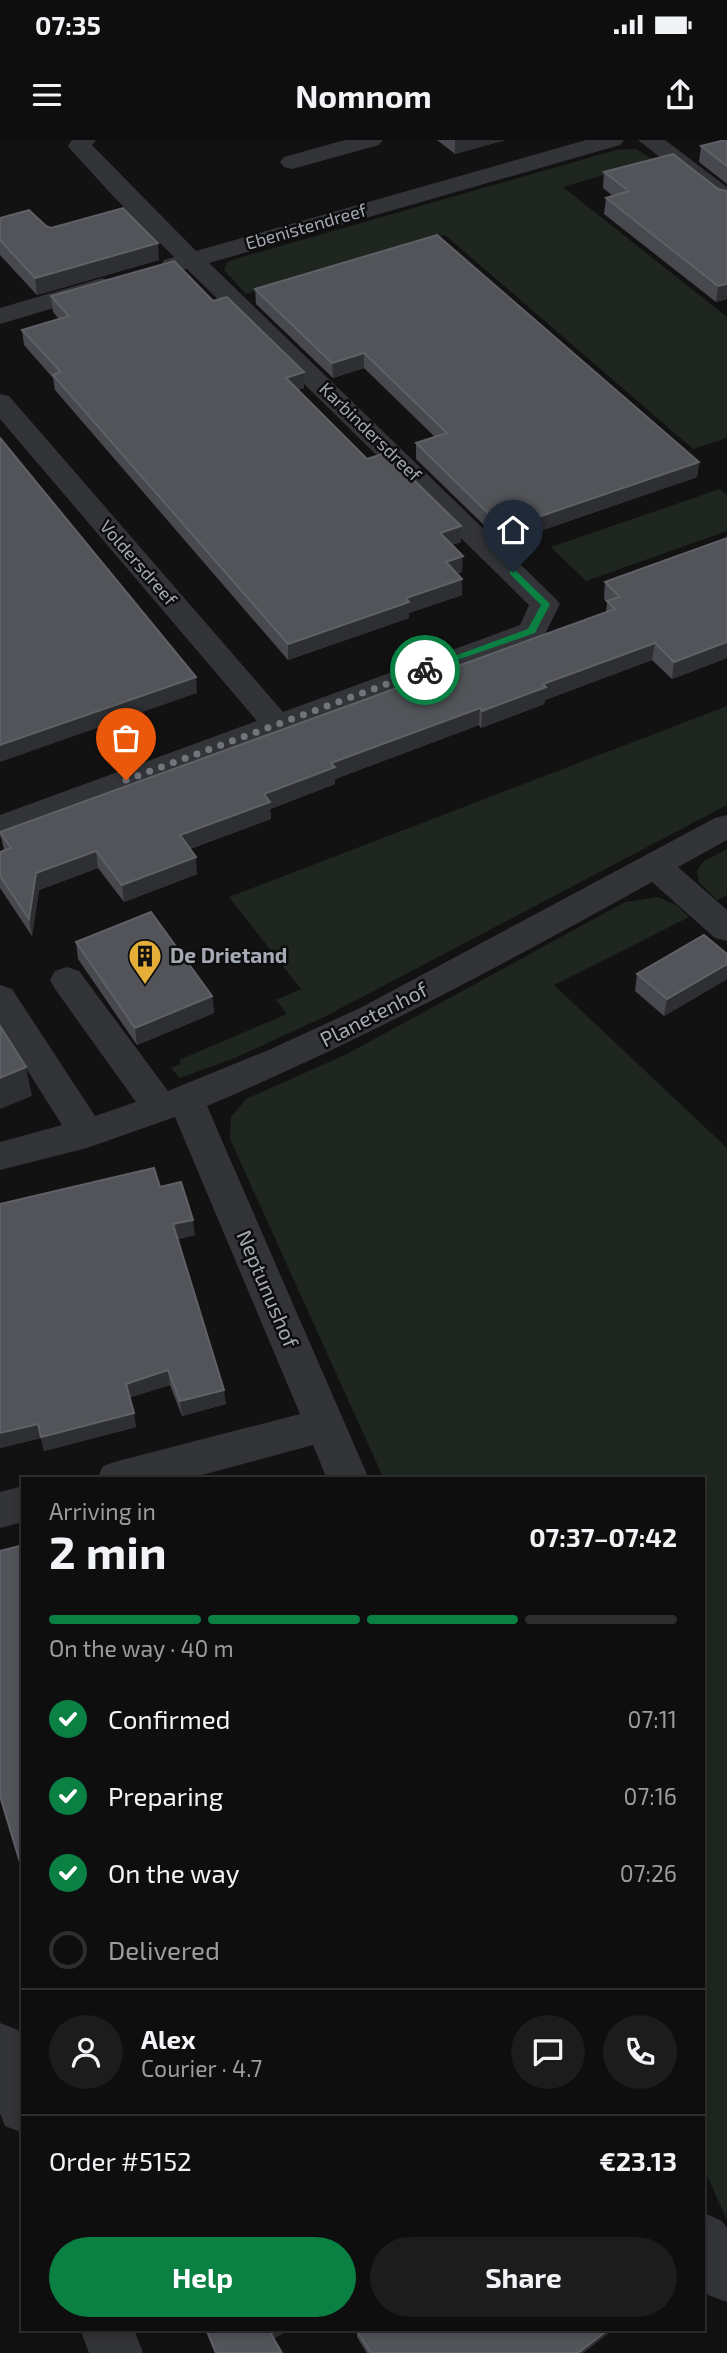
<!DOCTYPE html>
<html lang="en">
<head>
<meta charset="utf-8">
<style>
  body { margin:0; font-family:"Exo 2",sans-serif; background:#1c1c1c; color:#f1f3f6; height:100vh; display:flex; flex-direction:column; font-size:26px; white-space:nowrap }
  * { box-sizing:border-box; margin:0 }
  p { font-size:23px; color:#9b9c9e }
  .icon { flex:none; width:38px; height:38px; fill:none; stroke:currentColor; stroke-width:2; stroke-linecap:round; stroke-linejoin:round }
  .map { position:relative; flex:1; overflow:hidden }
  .side { position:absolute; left:21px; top:1337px; width:684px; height:854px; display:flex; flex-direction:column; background:#0e0e0e; border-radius:0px; box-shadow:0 4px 10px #0003,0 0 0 2px #2e2e2e }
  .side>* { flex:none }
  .pin { position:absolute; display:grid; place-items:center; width:60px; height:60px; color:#fff; margin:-72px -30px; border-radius:50% 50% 50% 0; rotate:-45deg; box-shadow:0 0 7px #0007 }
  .pin .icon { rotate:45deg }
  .courier { position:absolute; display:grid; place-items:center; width:70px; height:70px; margin:-35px; border:5px solid #0b8043; border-radius:50%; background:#fff; color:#222; box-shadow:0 2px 9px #0007 }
  .head em { font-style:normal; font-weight:700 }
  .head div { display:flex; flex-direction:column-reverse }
  .head { display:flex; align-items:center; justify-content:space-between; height:119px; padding:0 28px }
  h1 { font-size:46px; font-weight:700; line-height:52px }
  .bar { display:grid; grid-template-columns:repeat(4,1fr); gap:10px 7px; align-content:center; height:84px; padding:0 28px }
  .bar i { height:9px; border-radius:5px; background:#2e2e2e }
  .bar .active { background:#0b8043 }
  .bar p { grid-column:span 4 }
  .line { display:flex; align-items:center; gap:18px; padding:0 28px; border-top:2px solid #2e2e2e }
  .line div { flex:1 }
  .round { display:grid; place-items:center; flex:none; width:74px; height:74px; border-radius:37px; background:#1c1c1c }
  ol { padding:0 28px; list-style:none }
  li { display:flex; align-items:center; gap:21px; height:77px }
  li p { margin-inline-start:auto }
  li .icon { padding:7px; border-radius:50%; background:#0b8043; color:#fff; stroke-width:4 }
  li:last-child { color:#9b9c9e }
  li i { width:38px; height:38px; border:4px solid #2e2e2e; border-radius:50% }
  .primary-button { display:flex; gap:14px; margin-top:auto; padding:14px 28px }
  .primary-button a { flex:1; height:80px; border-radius:42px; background:#0b8043; color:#fff; font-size:28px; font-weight:700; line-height:80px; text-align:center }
  .primary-button a+a { background:#1c1c1c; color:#f1f3f6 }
  .status { display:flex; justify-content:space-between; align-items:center; height:49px; padding:0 35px; background:#0e0e0e; direction:ltr }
  .status svg { height:19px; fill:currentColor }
  header { display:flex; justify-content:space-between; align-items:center; height:91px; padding:0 28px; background:#0e0e0e; font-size:32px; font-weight:700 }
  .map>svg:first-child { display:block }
  .green { fill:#1f2620 }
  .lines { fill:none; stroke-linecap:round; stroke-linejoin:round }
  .minor { fill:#333438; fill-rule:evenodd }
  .wall { fill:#48494e }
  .shaded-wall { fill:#2e2f32 }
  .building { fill:#525459; stroke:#5f6167; stroke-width:2 }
  .route { fill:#0b8043 }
  .done { stroke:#71747b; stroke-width:7; stroke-dasharray:0 12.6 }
  .labels { text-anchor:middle; stroke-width:5; stroke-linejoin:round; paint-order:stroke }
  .far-street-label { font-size:18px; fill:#a4a9b3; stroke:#0d0d0e }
  .poi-label { font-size:21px; font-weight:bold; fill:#a4a9b3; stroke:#0d0d0e; text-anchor:start }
  .street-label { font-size:21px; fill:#a4a9b3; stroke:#0d0d0e }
</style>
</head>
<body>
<div class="status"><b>07:35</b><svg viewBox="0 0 49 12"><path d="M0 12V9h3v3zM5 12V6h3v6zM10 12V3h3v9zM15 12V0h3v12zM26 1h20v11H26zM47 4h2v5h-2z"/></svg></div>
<header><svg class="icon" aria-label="menu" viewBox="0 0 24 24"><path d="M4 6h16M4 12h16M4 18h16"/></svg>Nomnom<svg class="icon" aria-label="share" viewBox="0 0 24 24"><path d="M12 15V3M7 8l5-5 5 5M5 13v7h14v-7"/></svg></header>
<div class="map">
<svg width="727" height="2213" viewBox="0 0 727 2213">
  <rect width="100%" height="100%" fill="#121213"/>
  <path class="green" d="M636,9L654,20L563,47L727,177V298L693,309L445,95L246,154L224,130L227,123L232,120L616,10Z
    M720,349L727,355V391L586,441L551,407Z
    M727,566V665L326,876L235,918L180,938L171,928L181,924L179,920L287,874L276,860L301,849L229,757Z
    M727,709V755L717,760L699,742L697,731L704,721Z
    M658,757L676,765L689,777L554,845L727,1008V2080L704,2029V1339H384L230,999L231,977L246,959L347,914L625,762Z"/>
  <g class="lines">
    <path class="minor" d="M72,0H96L92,5L196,111L586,0H624L620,5L209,123L555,458L560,464L543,498L0,698V675L257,581L0,279V254L9,256L283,572L520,485L529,465L187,129L173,132L164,130L161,125L164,120L174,117L113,56L72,11L68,6Z
      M345,0H383L379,5L292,29L284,27L280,22L284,17Z
      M638,0H665L727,47V65L718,63Z
      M102,138L111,141L115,146L111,151L0,184V168Z
      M727,675V700L678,727L727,770V801L715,798L652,742C506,823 361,901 207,966L369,1339H327L313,1305L187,1339H97L103,1326L118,1321L300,1274L175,977L87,1008L0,1030V1002L62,985L0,887V845L12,849L95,976L136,962L55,849L50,840L55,831L67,827L79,831L168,951L271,909L362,867L715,678Z
      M23,1346V1382L0,1388V1352Z
      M0,1883L18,1890L23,1903V1993L5,1986L0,1973Z
      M704,2073L722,2081L727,2088V2162L708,2155L704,2147Z
      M80,2189H134L143,2213H89Z"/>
  </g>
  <path class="wall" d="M437,0H505L455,14Z
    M727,0V44L699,22L701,6Z
    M604,32L718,49L727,159L716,162L604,74L606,58L613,56L603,48Z
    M0,78L46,86L159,120L37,155L0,115Z
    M255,149L699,322L697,337L534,393L521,381L490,391L416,319V303L435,297L364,228L333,238L256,164Z
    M51,156L213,161L304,248L298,250L367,319L461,402L451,405L462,432L457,434L462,455L409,473V478L288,520L55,250L53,238L24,205L22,190L59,179L53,172Z
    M727,398V518L672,539L652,520L545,560L544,564L481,588L479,585L335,639V644L270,669L271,679L190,709L197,734L124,762L98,728L39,750L32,796L0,748V712L4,710L0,692L606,472L607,463L604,459L605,442Z
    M76,802L212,856L214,873L137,905L78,819Z
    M727,814V839L664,876L635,851L637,834Z
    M160,1047L195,1095L178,1099L226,1264L182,1276L170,1245L130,1257L136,1287L44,1311L41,1298L0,1308V1064Z
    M359,2189H614L583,2213H367L357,2197V2191Z"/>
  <path class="shaded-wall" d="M455,0H505L455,14Z
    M158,103L159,120L37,155L35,138Z
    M727,144V159L716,162L718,146Z
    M364,213V228L333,238L332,223Z
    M304,232V248L286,253V238Z
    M699,322L697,337L534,393L535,378Z
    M522,365L521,381L490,391L491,376Z
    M461,386V402L439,409L440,393Z
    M463,416L462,432L445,438L446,422Z
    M462,439V455L409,473V478L288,520V504L406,458Z
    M727,502V518L672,539L674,522Z
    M655,503L652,520L545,560L544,564L481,588L482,571L543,544Z
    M196,537L197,553L0,622V605Z
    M480,568L479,585L335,639V644L270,669L271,679L181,712L180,695L264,654L331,623Z
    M96,711L98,728L39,750L32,796L29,779L36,733Z
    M196,717L197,734L124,762L122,745Z
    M727,824V839L664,876L667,859Z
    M212,856L214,873L137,905L135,888Z
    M26,927L32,956L0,969V938Z
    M193,1080L195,1095L175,1099L173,1084Z
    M168,1230L170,1245L129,1258L126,1244Z
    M224,1250L226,1264L182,1276L180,1261Z
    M134,1273L136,1287L44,1311L41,1297Z
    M38,1284L41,1298L0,1308V1293Z
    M278,2189H291L272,2200L271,2194Z
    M609,2189H614L583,2213H578Z"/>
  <path class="building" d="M725,0H727V26L701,6Z
    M673,14L718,49L727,51V144L718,146L606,58L629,51L604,32Z
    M123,68L158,103L35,138L0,100V78L29,70L46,86L51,88Z
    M437,95L699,322L535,378L522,365L491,376L416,303L447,293L364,213L332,223L255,149Z
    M174,121L213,161L227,157L304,232L286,238L367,319L386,313L461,386L440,393L463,416L446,422L462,439L406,458L409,462L288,504L53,235L61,232L22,190L69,176L51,156Z
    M0,298L196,537L0,605Z
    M727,398V502L674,522L655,503L543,544L546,547L482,571L480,568L331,623L335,627L264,654L270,662L180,695L196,717L122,745L96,711L36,733L29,779L0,736V712L11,708L0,692L615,469L607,461L620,457L605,442Z
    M151,772L212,856L135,888L76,802Z
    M704,795L727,814V824L667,859L637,834Z
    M0,886L26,927L0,938Z
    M154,1028L160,1047L181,1042L193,1080L173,1084L224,1250L180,1261L168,1230L126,1244L134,1273L41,1297L38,1284L0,1293V1064Z
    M23,1405V1732L0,1656V1411Z
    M206,2189H278L271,2194L282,2213H216Z
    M359,2189H609L578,2213H371L357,2191Z"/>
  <path class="route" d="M510,431H516L550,464L535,493L422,532V528L528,489L541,465L510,434Z"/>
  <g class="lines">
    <path class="done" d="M126,640L425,530"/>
  </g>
  <defs>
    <symbol id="building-pin" viewBox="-11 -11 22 30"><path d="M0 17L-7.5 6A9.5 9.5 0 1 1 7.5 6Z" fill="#e4ae39" stroke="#0d0d0e"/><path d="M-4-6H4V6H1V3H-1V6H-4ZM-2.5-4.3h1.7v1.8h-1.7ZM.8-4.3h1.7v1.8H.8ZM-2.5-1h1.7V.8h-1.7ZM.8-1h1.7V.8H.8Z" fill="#111"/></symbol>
  </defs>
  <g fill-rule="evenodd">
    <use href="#building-pin" x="126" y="797" width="38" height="52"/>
  </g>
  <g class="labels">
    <g class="far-street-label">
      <text transform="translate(306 87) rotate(-16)" y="6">Ebenistendreef</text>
      <text transform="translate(370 292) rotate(44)" y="6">Karbindersdreef</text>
      <text transform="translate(138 423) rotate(49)" y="6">Voldersdreef</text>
    </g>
    <g class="poi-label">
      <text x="170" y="823">De Drietand</text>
    </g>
    <g class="street-label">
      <text transform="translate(374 875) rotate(-27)" y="7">Planetenhof</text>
      <text transform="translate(267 1149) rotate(67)" y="7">Neptunushof</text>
    </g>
  </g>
</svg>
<div class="pin" style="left:126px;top:640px;background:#ea580c"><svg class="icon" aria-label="bag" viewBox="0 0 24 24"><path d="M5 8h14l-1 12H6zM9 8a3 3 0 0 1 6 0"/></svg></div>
<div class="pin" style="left:513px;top:432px;background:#1f2937"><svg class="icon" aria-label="home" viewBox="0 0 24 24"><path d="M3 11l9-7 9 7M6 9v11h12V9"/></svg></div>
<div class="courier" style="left:425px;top:530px"><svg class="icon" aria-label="bike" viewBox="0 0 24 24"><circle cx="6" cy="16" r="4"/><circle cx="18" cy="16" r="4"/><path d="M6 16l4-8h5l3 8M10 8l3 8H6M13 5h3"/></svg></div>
<section class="side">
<div class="head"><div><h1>2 min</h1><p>Arriving in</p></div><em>07:37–07:42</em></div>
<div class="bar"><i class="active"></i><i class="active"></i><i class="active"></i><i></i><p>On the way · 40 m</p></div>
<ol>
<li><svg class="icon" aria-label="check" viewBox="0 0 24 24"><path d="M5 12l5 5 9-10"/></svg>Confirmed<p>07:11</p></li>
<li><svg class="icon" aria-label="check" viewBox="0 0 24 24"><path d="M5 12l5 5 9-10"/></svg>Preparing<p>07:16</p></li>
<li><svg class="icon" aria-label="check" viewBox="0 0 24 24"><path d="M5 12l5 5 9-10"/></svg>On the way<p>07:26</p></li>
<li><i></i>Delivered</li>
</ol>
<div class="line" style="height:126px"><a class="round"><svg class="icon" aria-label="person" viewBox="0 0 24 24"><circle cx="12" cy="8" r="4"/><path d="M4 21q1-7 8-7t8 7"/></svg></a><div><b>Alex</b><p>Courier · 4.7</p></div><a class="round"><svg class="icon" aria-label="chat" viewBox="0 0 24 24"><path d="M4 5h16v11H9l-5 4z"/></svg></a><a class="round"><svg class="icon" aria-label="phone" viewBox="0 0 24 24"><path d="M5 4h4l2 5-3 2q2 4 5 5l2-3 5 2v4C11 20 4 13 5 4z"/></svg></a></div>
<div class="line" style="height:91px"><div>Order #5152</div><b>€23.13</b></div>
<div class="primary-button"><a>Help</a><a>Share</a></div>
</section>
</div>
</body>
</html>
